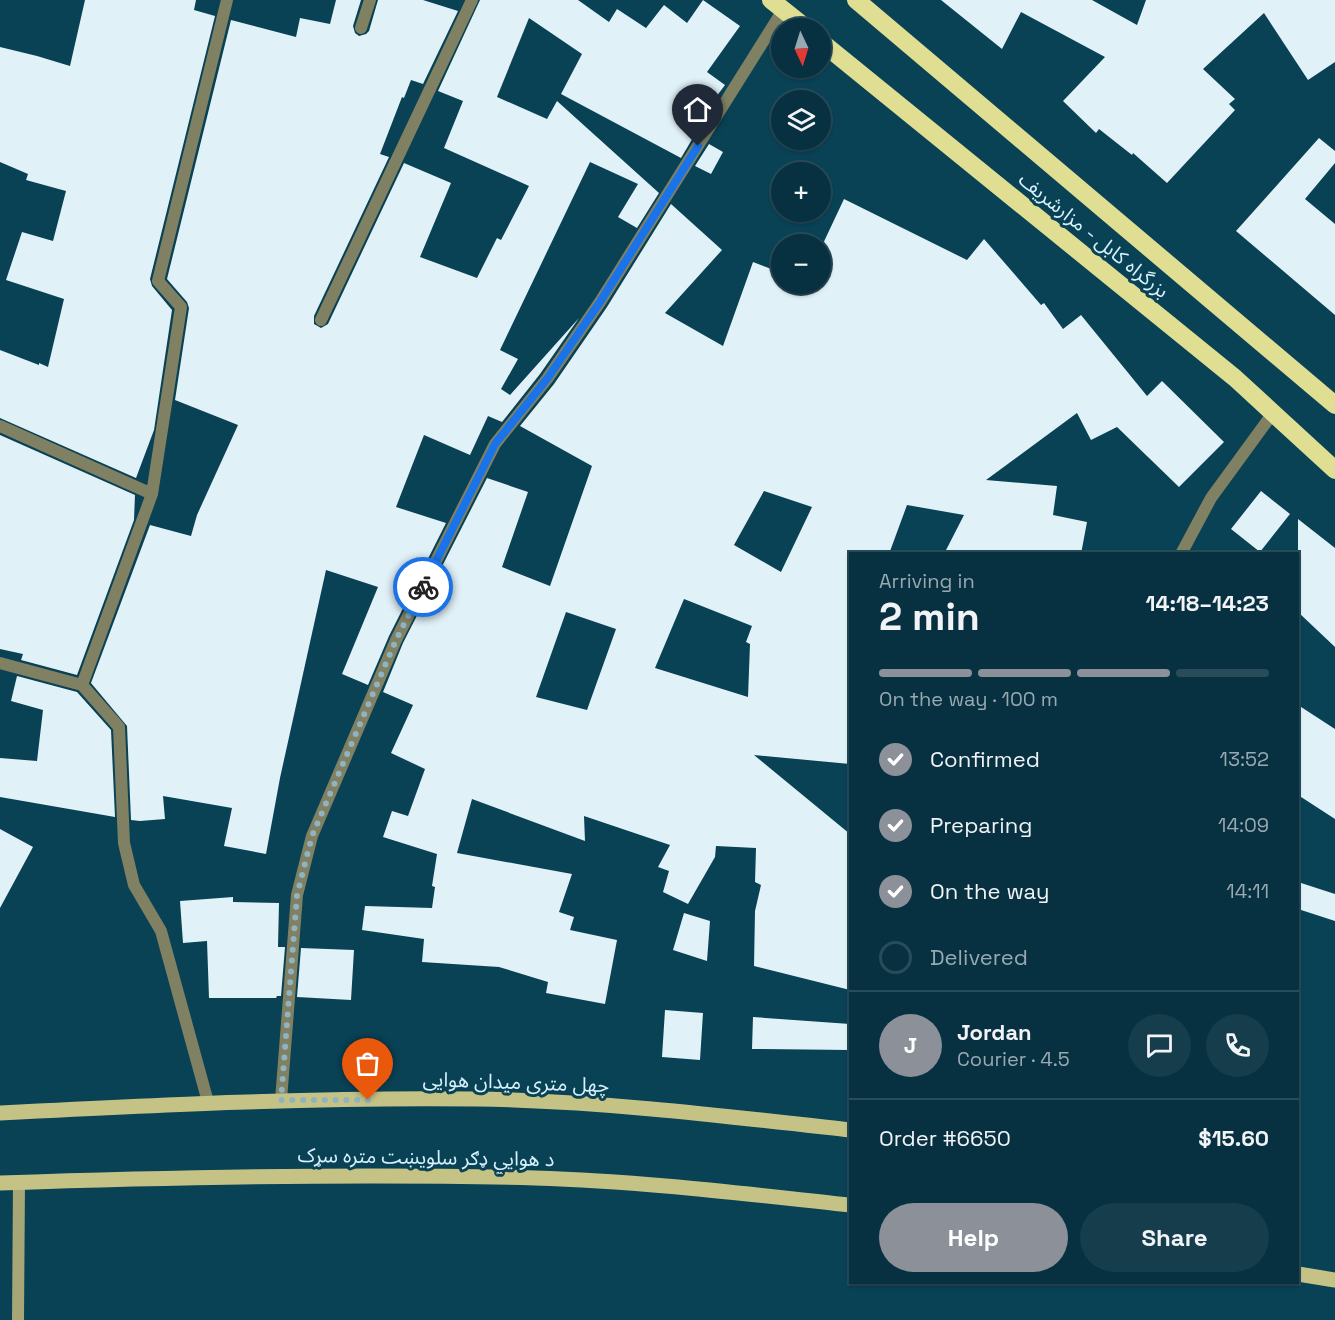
<!DOCTYPE html>
<html lang="en">
<head>
<meta charset="utf-8">
<style>
  body { margin:0; font-family:"Space Grotesk","Noto Sans Arabic",sans-serif; background:#153d4b; color:#f1f3f6; height:100vh; display:flex; flex-direction:column; font-size:22px; white-space:nowrap }
  * { box-sizing:border-box; margin:0 }
  p { font-size:20px; color:#98a9b1 }
  .icon { flex:none; width:33px; height:33px; fill:none; stroke:currentColor; stroke-width:2; stroke-linecap:round; stroke-linejoin:round }
  .map { position:relative; flex:1; overflow:hidden }
  .panel { position:absolute; left:849px; top:552px; width:450px; height:732px; display:flex; flex-direction:column; background:#073140; border-radius:0px; box-shadow:0 2px 4px #0004,0 0 0 2px #284c59 }
  .panel>* { flex:none }
  .needle { width:39px; rotate:176deg }
  .tools { position:absolute; left:771px; top:18px; display:grid; gap:12px }
  .tools a { display:grid; place-items:center; width:60px; height:60px; border-radius:50%; background:#073140; box-shadow:0 2px 4px #0004,0 0 0 2px #284c59; font-size:30px }
  .pin { position:absolute; display:grid; place-items:center; width:51px; height:51px; color:#fff; margin:-62px -26px; border-radius:50% 50% 50% 0; rotate:-45deg; box-shadow:0 0 6px #0007 }
  .pin .icon { rotate:45deg }
  .courier { position:absolute; display:grid; place-items:center; width:60px; height:60px; margin:-30px; border:4px solid #1a73e8; border-radius:50%; background:#fff; color:#222; box-shadow:0 2px 8px #0007 }
  .head em { font-style:normal; font-weight:600 }
  .head div { display:flex; flex-direction:column-reverse }
  .head { display:flex; align-items:center; justify-content:space-between; height:102px; padding:0 30px }
  h1 { font-size:39px; font-weight:600; line-height:45px }
  .bar { display:grid; grid-template-columns:repeat(4,1fr); gap:9px 6px; align-content:center; height:72px; padding:0 30px }
  .bar i { height:8px; border-radius:4px; background:#284c59 }
  .bar .active { background:#8c9099 }
  .bar p { grid-column:span 4 }
  .line { display:flex; align-items:center; gap:15px; padding:0 30px; border-top:2px solid #284c59 }
  .line div { flex:1 }
  .round { display:grid; place-items:center; flex:none; width:63px; height:63px; border-radius:32px; background:#153d4b }
  ol { padding:0 30px; list-style:none }
  li { display:flex; align-items:center; gap:18px; height:66px }
  li p { margin-inline-start:auto }
  li .icon { padding:6px; border-radius:50%; background:#8c9099; color:#fff; stroke-width:4 }
  li:last-child { color:#98a9b1 }
  li i { width:33px; height:33px; border:3px solid #284c59; border-radius:50% }
  .action { display:flex; gap:12px; margin-top:auto; padding:12px 30px }
  .action a { flex:1; height:69px; border-radius:36px; background:#8c9099; color:#fff; font-size:24px; font-weight:600; line-height:69px; text-align:center }
  .action a+a { background:#153d4b; color:#f1f3f6 }
  .map>svg:first-child { display:block }
  .building { fill:#e1f1f8; fill-rule:evenodd }
  .lines { fill:none; stroke-linecap:round; stroke-linejoin:round }
  .street { stroke:#808062; stroke-width:12 }
  .secondary { stroke:#a7a676; stroke-width:12 }
  .primary { stroke:#c4c385; stroke-width:15 }
  .highway { stroke:#dfde92; stroke-width:18 }
  .done { stroke:#8fb3c2; stroke-width:6; stroke-dasharray:0 10.8 }
  .route { stroke:#1a73e8; stroke-width:8 }
  .labels { text-anchor:middle; stroke-width:6; stroke-linejoin:round; paint-order:stroke }
  .street-label { font-size:20px; fill:#d7f1fd; stroke:#094155 }
</style>
</head>
<body>
<div class="map">
<svg width="1335" height="1320" viewBox="0 0 1335 1320">
  <rect width="100%" height="100%" fill="#094155"/>
  <path class="building" d="M85,0H196L194,10L215,16L150,279L152,286L172,310L154,430L136,478L0,418V350L39,365V363L48,367L64,299L6,280L22,232L53,241L66,191L26,180L28,174L0,162V47L37,56L70,66Z
    M336,0H361L353,26L355,33L359,36L366,34L369,31L378,0H423L458,11L423,84L411,80L404,98L402,97L380,154L389,157L314,316V324L321,328L328,324L404,163L451,183L420,257L477,278L497,238L501,240L529,186L444,148L463,101L438,91L480,0H578L609,22L617,9L646,28L664,5L687,23L703,0L740,26L707,72L725,85L689,133L694,136L681,158L561,94L582,54L529,18L497,97L547,119L557,101L659,193L637,228L618,217L638,184L590,162L500,350L518,359L501,389L510,395L579,318L540,374L502,422L488,416L470,455L424,435L396,507L446,523L389,636L368,685L342,674L378,587L326,570L280,778L266,854L224,846L232,808L163,796L165,819L140,821L131,820L127,726L91,683L150,525L191,536L197,515L238,425L175,400L189,308L187,302L167,279L231,20L296,37L300,18L330,24Z
    M941,0H1092L1137,25L1146,0H1335V62L1308,80L1264,13L1203,69L1235,99L1229,104L1235,110L1167,183L1133,153L1132,155L1099,129L1096,133L1063,101L1105,57L1021,12L1002,49Z
    M1319,138L1335,151V163L1305,199L1335,224V315L1236,231Z
    M709,144L723,152L711,174L695,166Z
    M844,199L967,260L984,239L1041,305L1044,303L1063,329L1081,315L1147,396L1162,381L1224,442L1179,487L1117,427L1091,440L1077,413L986,480L1057,486L1053,515L1087,522L1081,554H944L964,515L907,505L889,554H850V764L754,755L850,834V990L754,966L755,911L761,885L755,882L756,848L716,846L715,857L688,904L663,892L669,871L658,867L670,845L584,816L585,841L472,799L457,853L572,874L559,912L574,917L570,930L617,940L605,1004L546,993L548,982L499,967L422,962L424,939L362,930L365,906L432,908L435,887L432,886L437,854L383,837L392,811L408,816L425,769L391,753L413,705L383,692L403,643L487,478L528,492L502,567L550,586L592,466L520,426L554,384L607,307L671,204L722,250L665,313L723,346L753,262L782,273V284H807L820,289V250ZM764,491L812,507L781,572L734,545ZM684,599L752,626L746,642L750,644L748,697L655,668ZM566,612L616,629L587,710L536,697Z
    M0,435L135,495L134,520L77,675L21,660L23,654L0,649Z
    M1261,491L1290,514L1260,552L1231,529Z
    M1298,519L1335,548V647L1298,612Z
    M17,676L77,692L111,730L115,817L0,797V758L37,761L43,710L11,701Z
    M1298,705L1335,729V819L1298,795Z
    M0,829L33,847L0,908Z
    M1298,882L1335,894V921L1298,909Z
    M233,897V902L279,903L278,947H285L281,996H277L276,998H209L207,941L183,943L180,901Z
    M684,913L710,921L707,961L673,950Z
    M301,948L354,950L351,1000L297,997Z
    M665,1010L703,1013L700,1060L662,1057Z
    M753,1017L850,1024V1050L752,1049Z"/>
  <g class="lines">
    <path class="street" d="M361,28L370,0
      M321,320L472,0
      M0,426L152,494
      M1181,554L1211,498L1273,413
      M0,663L82,685
      M281,1100L297,895L312,836L396,640L495,444L547,379L600,302L783,10
      M208,1102L161,931L134,885L124,843L119,727L82,685L152,494L181,307L158,281L227,0"/>
    <path class="secondary" d="M18,1320L19,1182"/>
    <path class="primary" d="M0,1113C158,1105 317,1097 476,1099C601,1101 726,1116 850,1130
      M0,1183C178,1177 357,1173 535,1178C640,1181 746,1194 850,1205
      M1298,1274L1335,1280"/>
    <path class="highway" d="M771,0L806,28
      M856,0L1335,405
      M820,41L1235,378L1335,470"/>
  </g>
  <g class="lines">
    <path class="done" d="M368,1100H281L297,895L312,836L396,640L423,587"/>
    <path class="route" d="M423,587L495,444L547,379L600,302L698,146"/>
  </g>
  <g class="labels">
    <g class="street-label">
      <text transform="translate(1094 235) rotate(39)" y="7">بزرگراه کابل - مزارشریف</text>
      <text transform="translate(516 1082) rotate(2)" y="7">چهل متری میدان هوایی</text>
      <text transform="translate(426 1157) rotate(1)" y="7">د هوايي ډګر سلویښت متره سړک</text>
    </g>
  </g>
</svg>
<div class="tools">
<a><svg class="needle" viewBox="-14 -14 28 28"><path d="M0-13l5 13h-10z" fill="#e53935"/><path d="M0 13l5-13h-10z" fill="#98a9b1"/></svg></a>
<a><svg class="icon" aria-label="layers" viewBox="0 0 24 24"><path d="M12 4l9 5-9 5-9-5zM3 14l9 5 9-5"/></svg></a>
<a>+</a>
<a>−</a>
</div>
<div class="pin" style="left:368px;top:1100px;background:#ea580c"><svg class="icon" aria-label="bag" viewBox="0 0 24 24"><path d="M5 8h14l-1 12H6zM9 8a3 3 0 0 1 6 0"/></svg></div>
<div class="pin" style="left:698px;top:146px;background:#1f2937"><svg class="icon" aria-label="home" viewBox="0 0 24 24"><path d="M3 11l9-7 9 7M6 9v11h12V9"/></svg></div>
<div class="courier" style="left:423px;top:587px"><svg class="icon" aria-label="bike" viewBox="0 0 24 24"><circle cx="6" cy="16" r="4"/><circle cx="18" cy="16" r="4"/><path d="M6 16l4-8h5l3 8M10 8l3 8H6M13 5h3"/></svg></div>
<section class="panel">
<div class="head"><div><h1>2 min</h1><p>Arriving in</p></div><em>14:18–14:23</em></div>
<div class="bar"><i class="active"></i><i class="active"></i><i class="active"></i><i></i><p>On the way · 100 m</p></div>
<ol>
<li><svg class="icon" aria-label="check" viewBox="0 0 24 24"><path d="M5 12l5 5 9-10"/></svg>Confirmed<p>13:52</p></li>
<li><svg class="icon" aria-label="check" viewBox="0 0 24 24"><path d="M5 12l5 5 9-10"/></svg>Preparing<p>14:09</p></li>
<li><svg class="icon" aria-label="check" viewBox="0 0 24 24"><path d="M5 12l5 5 9-10"/></svg>On the way<p>14:11</p></li>
<li><i></i>Delivered</li>
</ol>
<div class="line" style="height:108px"><b class="round" style="background:#8c9099;color:#fff">J</b><div><b>Jordan</b><p>Courier · 4.5</p></div><a class="round"><svg class="icon" aria-label="chat" viewBox="0 0 24 24"><path d="M4 5h16v11H9l-5 4z"/></svg></a><a class="round"><svg class="icon" aria-label="phone" viewBox="0 0 24 24"><path d="M5 4h4l2 5-3 2q2 4 5 5l2-3 5 2v4C11 20 4 13 5 4z"/></svg></a></div>
<div class="line" style="height:78px"><div>Order #6650</div><b>$15.60</b></div>
<div class="action"><a>Help</a><a>Share</a></div>
</section>
</div>
</body>
</html>
